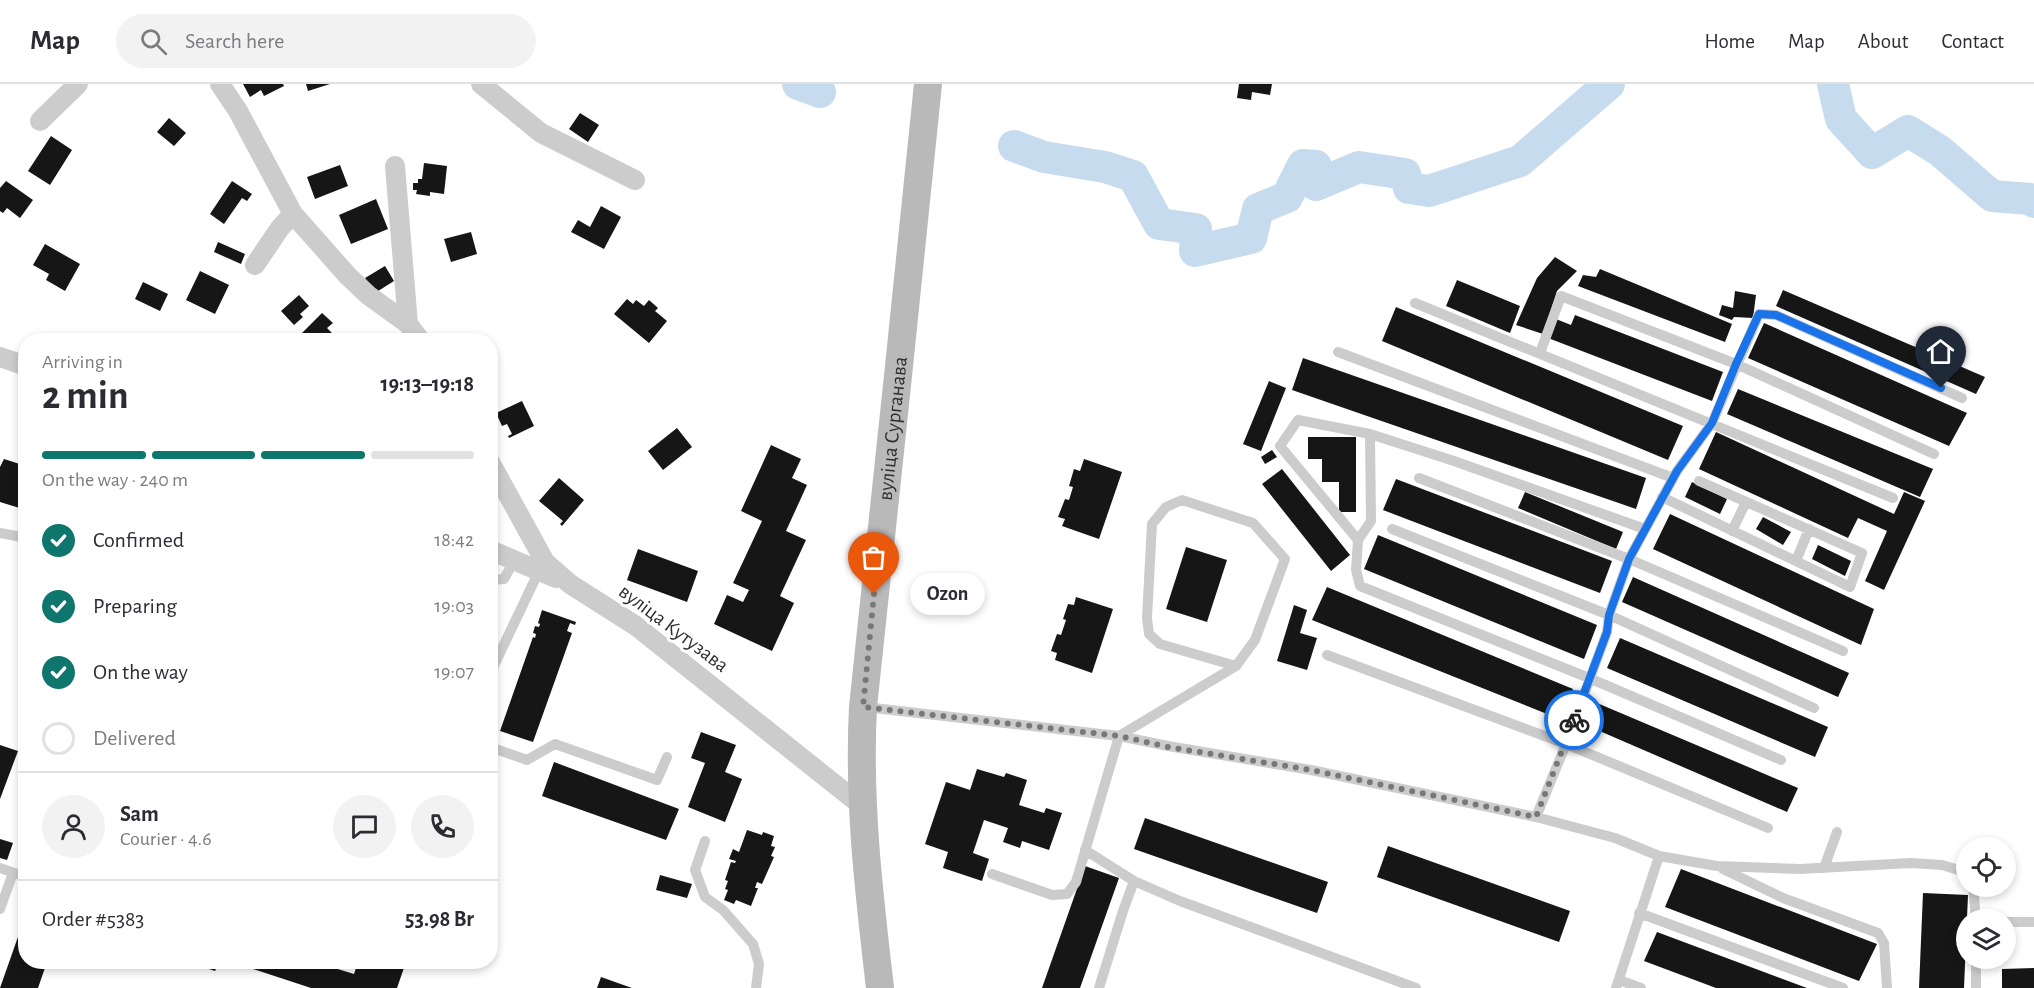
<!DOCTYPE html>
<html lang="en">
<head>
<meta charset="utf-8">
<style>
  body { margin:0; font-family:"Alegreya Sans",sans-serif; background:#f2f2f3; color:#2b2b33; height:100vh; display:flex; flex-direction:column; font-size:22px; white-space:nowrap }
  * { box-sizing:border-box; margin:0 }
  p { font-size:20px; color:#7c7c81 }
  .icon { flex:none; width:33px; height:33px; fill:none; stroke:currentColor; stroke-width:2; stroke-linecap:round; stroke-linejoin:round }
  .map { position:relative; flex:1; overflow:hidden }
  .sheet { position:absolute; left:18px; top:249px; width:480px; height:636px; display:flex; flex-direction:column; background:#fff; border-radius:24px; box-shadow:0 3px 9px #0003 }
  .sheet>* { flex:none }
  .buttons { position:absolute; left:1956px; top:753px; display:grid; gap:12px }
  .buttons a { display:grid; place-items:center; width:60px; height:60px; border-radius:50%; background:#fff; box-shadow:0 3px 9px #0003; font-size:30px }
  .pin { position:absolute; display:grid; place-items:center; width:51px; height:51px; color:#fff; margin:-62px -26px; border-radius:50% 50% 50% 0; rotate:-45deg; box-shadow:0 0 6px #0007 }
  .pin .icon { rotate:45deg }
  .courier { position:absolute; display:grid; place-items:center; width:60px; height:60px; margin:-30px; border:4px solid #1a73e8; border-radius:50%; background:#fff; color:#222; box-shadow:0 2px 8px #0007 }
  .bubble { position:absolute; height:42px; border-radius:21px; background:#fff; box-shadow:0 3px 9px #0003; font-size:20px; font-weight:700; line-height:42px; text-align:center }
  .headline em { font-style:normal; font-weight:700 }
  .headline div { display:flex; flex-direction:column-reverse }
  .headline { display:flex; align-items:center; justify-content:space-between; height:102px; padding:0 24px }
  h1 { font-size:39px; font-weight:700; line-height:45px }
  .bar { display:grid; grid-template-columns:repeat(4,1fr); gap:9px 6px; align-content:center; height:72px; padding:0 24px }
  .bar i { height:8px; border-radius:4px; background:#e1e1e2 }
  .bar .active { background:#0f766e }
  .bar p { grid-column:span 4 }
  .line { display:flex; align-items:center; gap:15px; padding:0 24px; border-top:2px solid #e1e1e2 }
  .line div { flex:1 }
  .round { display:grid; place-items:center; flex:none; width:63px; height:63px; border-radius:32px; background:#f2f2f3 }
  ol { padding:0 24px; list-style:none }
  li { display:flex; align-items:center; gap:18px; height:66px }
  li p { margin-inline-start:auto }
  li .icon { padding:6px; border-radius:50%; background:#0f766e; color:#fff; stroke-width:4 }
  li:last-child { color:#7c7c81 }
  li i { width:33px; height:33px; border:3px solid #e1e1e2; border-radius:50% }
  header { display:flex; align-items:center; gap:36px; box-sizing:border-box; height:84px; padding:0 30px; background:#fff; border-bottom:2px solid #e1e1e2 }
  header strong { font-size:28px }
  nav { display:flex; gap:33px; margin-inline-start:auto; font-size:21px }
  .search { width:420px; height:54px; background:#f2f2f3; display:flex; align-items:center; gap:15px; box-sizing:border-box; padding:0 21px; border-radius:33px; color:#7c7c81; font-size:22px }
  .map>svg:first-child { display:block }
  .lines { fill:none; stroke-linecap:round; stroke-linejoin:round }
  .river { stroke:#c6dcee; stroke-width:32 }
  .building { fill:#161616 }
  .lane { stroke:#ccc; stroke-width:10 }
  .street { stroke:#ccc; stroke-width:20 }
  .secondary { stroke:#b9b9b9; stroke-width:28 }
  .done { stroke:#787878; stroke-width:6; stroke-dasharray:0 10.8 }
  .route { stroke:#1a73e8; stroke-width:8 }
  .labels { text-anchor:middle; stroke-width:6; stroke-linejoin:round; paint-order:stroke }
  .street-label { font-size:21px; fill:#2f2f2f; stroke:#fff }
</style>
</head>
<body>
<header>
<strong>Map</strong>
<div class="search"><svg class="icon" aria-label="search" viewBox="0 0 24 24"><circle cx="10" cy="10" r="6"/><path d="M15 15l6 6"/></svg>Search here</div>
<nav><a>Home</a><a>Map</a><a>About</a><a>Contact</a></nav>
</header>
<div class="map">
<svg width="2034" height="904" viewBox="0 0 2034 904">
  <rect width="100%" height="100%" fill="#fff"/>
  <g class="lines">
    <path class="river" d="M798,0L820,8
      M1833,0L1841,35L1872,69L1908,47L1940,67L1992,112L2030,115L2034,118
      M1014,62L1044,73L1105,83L1133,92L1159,140L1196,145L1195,167L1251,154L1258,125L1287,113L1303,81L1316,82V101L1359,83L1405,90L1409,104L1429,107L1520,77L1609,0"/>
  </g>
  <path class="building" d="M243,0H283L284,2L264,12L261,6L250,13Z
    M306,0H330L308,7Z
    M1239,0H1272L1270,11L1252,8L1251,16L1237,14Z
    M580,29L599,41L588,58L569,45Z
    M169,34L186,49L174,62L157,48Z
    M51,52L72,66L50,101L28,87Z
    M424,79L447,82L444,110L430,108V112L416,110L417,106H413V99H418V95H422Z
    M340,81L348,102L315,115L307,93Z
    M6,97L33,116L20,134L7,124L3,129L0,127V104Z
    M232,97L252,110L247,117L242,114L224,140L210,130Z
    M376,115L388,145L351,160L339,131Z
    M601,122L621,133L604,165L571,148L578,136L590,143Z
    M471,148L477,170L451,178L444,155Z
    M218,158L245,170L241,180L214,168Z
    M45,160L80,180L65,207L46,196L49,190L33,181Z
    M1555,173L1577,187L1557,207L1543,250L1516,241L1537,194Z
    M385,182L394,197L375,209L365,194Z
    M1600,185L1732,240L1725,258L1578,202L1583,191L1596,193Z
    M200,187L229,201L215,230L186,216Z
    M1457,196L1520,222L1510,249L1446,222Z
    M143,198L168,210L160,227L135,215Z
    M1783,206L1985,293L1976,310L1776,222Z
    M1735,207L1756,211L1753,234L1734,233L1732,236L1719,231L1722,221L1733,224Z
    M299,211L309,222L300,230L303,233L294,241L281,227Z
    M627,215L633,220L636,216L644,222L649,216L658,224L655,227L667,237L649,259L614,230Z
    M1396,223L1683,342L1668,376L1382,257Z
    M322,229L333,239L327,244L334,251L328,256H295Z
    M1575,231L1723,288L1712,317L1548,254L1556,235L1571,241Z
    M1764,239L1967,329L1949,362L1748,274Z
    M1303,274L1646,394L1636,425L1292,306Z
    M1269,297L1286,304L1261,367L1243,360Z
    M1738,305L1933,385L1920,413L1727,330Z
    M522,317L534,342L509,354L508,352L512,350L507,340L502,342L496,329Z
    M677,344L692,363L663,386L648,367Z
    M1716,348L1894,430L1904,408L1925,417L1884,506L1865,497L1887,447L1858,434L1848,454L1699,385Z
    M1308,353H1356V428H1339V398H1322V375H1308Z
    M771,361L801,375L792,394L807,401L786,447L806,456L780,512L794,519L772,567L714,540L727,511L743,518L749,506L733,499L762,437L741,427Z
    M1272,366L1277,373L1265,380L1261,373Z
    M4,375L26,382V426L0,418V383Z
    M1084,375L1122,388L1099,455L1062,442L1065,435L1058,433L1065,415L1069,416L1073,403L1069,402L1074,385L1080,387Z
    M1282,385L1350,471L1331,487L1262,400Z
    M559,394L584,416L562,442L560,440L563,437L539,417Z
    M1396,395L1612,477L1600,509L1383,426Z
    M1692,398L1727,415L1720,430L1685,413Z
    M1525,408L1623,448L1616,465L1518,424Z
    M1670,430L1874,525L1861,561L1653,465Z
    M1763,433L1791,448L1783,461L1756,445Z
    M1378,451L1597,541L1584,575L1364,485Z
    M1818,461L1851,477L1845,492L1812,475Z
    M1186,463L1227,476L1207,538L1166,525Z
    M638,465L698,487L687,518L627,496Z
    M1633,493L1849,589L1838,613L1622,518Z
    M1327,503L1573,605L1562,636L1312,536Z
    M1076,513L1113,525L1092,589L1055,576L1057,569L1051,567L1057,550L1061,551L1066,536L1063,535L1068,520L1074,521Z
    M1294,521L1307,526L1300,549L1317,554L1307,586L1277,577Z
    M542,526L576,538L575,541L570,539L567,547L572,549L533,658L500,647L533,553L535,554L536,550L533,549L535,542L539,543L540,540L538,539Z
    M1620,554L1828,643L1815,673L1607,584Z
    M1597,619L1798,704L1787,728L1588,642Z
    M701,648L736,661L725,688L742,695L725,738L688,723L705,679L691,674Z
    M0,661L18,667L0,715Z
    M554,678L679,725L666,756L542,712Z
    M977,685L1004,693L1006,689L1027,696L1019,721L1044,729L1046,724L1062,729L1049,766L1022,757L1020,764L1003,758L1008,744L984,736L973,769L989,775L982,797L943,784L948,768L925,760L946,698L970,706Z
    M1145,734L1328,798L1317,829L1134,765Z
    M747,746L762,751L763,748L774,752L771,762L775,763L771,772L774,773L762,800L757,798L755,804H758L751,822L736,816L734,820L724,816L728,806L725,805L728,797L725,796L731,778L735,779L736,777L729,775L733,765L739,768Z
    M0,755L13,759L7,776L0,774Z
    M1388,762L1570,827L1559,858L1377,793Z
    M1085,782L1119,794L1080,904H1042Z
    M1681,785L1877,860L1859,897L1665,823Z
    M660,791L692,800L687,814L656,806Z
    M1923,809L1968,811L1964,904H1919Z
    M25,833L26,878H47L38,904H0Z
    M1657,848L1807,904H1716L1644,877Z
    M188,878H219L215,887Z
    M242,878H315L354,890L358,878H406L397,904H311L241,881Z
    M2034,884V904H2002V885Z
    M601,893L632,904H597Z"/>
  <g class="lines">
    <path class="lane" d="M1415,219L1893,414
      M1338,268L1673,394
      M1540,269L1561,212L1736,280L1934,370
      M1419,394L1629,475L1843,567
      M1662,413L1850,503L1862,469L1699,397
      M1392,445L1609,531L1814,624
      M1645,445L1454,377L1370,350L1298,336L1280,362L1358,456L1356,486L1360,502L1589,594L1781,676
      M1732,447L1746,418
      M0,449L26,454
      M1358,456L1371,437L1370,350
      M1796,477L1809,445
      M490,496L504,495L514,477
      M1327,571L1566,660L1768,744
      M490,590L539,487
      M865,623L1119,652L1168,662L1311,686L1536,733L1615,754L1659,772L1717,782L1800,785L1911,779L1942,781L1965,788L1966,791
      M490,663L527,676L555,660L657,696L667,673
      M1536,733L1566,660L1607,548L1609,531L1629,475L1677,387L1712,339L1759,230L1776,231L1962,314
      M705,757L695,786L705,813L723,826L753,860L759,880L756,904
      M1085,766L1134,797
      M0,784L26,793
      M1824,784L1837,748
      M1723,785L1783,814L1878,849L1884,859L1887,904
      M992,790L1052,811L1067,810L1076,798L1119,652L1236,582L1255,556L1285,475L1253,439L1182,416L1166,423L1152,440L1147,534L1149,550L1160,560L1236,582
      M1973,802L1976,836
      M0,825L13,789
      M1639,829L1843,904
      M2006,838H2034
      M1976,874V904
      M1619,896L1641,904
      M1099,904L1123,827L1134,797L1180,817L1416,904
      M1616,904L1659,772"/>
    <path class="street" d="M220,0L238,27L293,130L348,192L368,211L408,240L420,256
      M481,0L541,49L635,96
      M40,37L78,0
      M395,82L408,240
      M255,181L280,144L293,130
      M0,273L26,282
      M490,378L545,478L570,500L636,542L862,722
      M490,466L556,494"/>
    <path class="secondary" id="s1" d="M880,904C869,810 858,717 863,623C884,415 908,208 928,0"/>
  </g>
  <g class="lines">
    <path class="done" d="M874,510L863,623L1119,652L1168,663L1311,686L1536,733L1574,636"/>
    <path class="route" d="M1574,636L1607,548L1609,531L1629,475L1677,387L1712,339L1736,280L1759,230L1776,231L1941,304"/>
  </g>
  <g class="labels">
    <g class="street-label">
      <text dy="7" stroke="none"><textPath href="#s1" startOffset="562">вуліца Сурганава</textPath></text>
      <text transform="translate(674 544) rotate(37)" y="7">вуліца Кутузава</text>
    </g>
  </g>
</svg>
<div class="buttons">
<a><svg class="icon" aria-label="locate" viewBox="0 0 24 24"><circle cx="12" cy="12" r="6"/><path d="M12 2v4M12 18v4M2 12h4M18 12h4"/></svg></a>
<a><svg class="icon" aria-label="layers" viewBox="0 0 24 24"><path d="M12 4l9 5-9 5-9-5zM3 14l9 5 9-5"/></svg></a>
</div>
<div class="pin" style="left:874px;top:510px;background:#ea580c"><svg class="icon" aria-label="bag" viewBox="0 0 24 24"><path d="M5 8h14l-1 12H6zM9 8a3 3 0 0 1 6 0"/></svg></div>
<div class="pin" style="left:1941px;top:304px;background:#1f2937"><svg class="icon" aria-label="home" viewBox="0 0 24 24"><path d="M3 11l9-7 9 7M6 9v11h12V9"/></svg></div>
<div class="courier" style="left:1574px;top:636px"><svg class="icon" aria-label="bike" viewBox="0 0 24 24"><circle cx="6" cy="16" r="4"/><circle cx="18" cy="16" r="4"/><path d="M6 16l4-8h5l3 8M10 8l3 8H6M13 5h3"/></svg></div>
<div class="bubble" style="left:910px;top:489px;width:75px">Ozon</div>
<section class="sheet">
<div class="headline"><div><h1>2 min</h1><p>Arriving in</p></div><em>19:13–19:18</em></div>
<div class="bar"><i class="active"></i><i class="active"></i><i class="active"></i><i></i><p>On the way · 240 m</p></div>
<ol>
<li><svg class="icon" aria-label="check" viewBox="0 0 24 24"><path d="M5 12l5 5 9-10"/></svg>Confirmed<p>18:42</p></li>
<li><svg class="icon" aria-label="check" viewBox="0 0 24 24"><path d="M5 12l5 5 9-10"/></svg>Preparing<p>19:03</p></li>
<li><svg class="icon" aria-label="check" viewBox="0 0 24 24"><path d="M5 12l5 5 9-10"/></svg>On the way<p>19:07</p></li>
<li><i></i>Delivered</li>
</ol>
<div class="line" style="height:108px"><a class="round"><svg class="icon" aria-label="person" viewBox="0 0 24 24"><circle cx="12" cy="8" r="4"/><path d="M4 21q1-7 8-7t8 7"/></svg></a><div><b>Sam</b><p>Courier · 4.6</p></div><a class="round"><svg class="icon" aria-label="chat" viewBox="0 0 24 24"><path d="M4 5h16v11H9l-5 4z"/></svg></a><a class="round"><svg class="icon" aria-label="phone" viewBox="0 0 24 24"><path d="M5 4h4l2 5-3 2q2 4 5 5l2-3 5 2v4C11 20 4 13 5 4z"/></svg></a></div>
<div class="line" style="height:78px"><div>Order #5383</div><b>53.98 Br</b></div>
</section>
</div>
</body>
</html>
